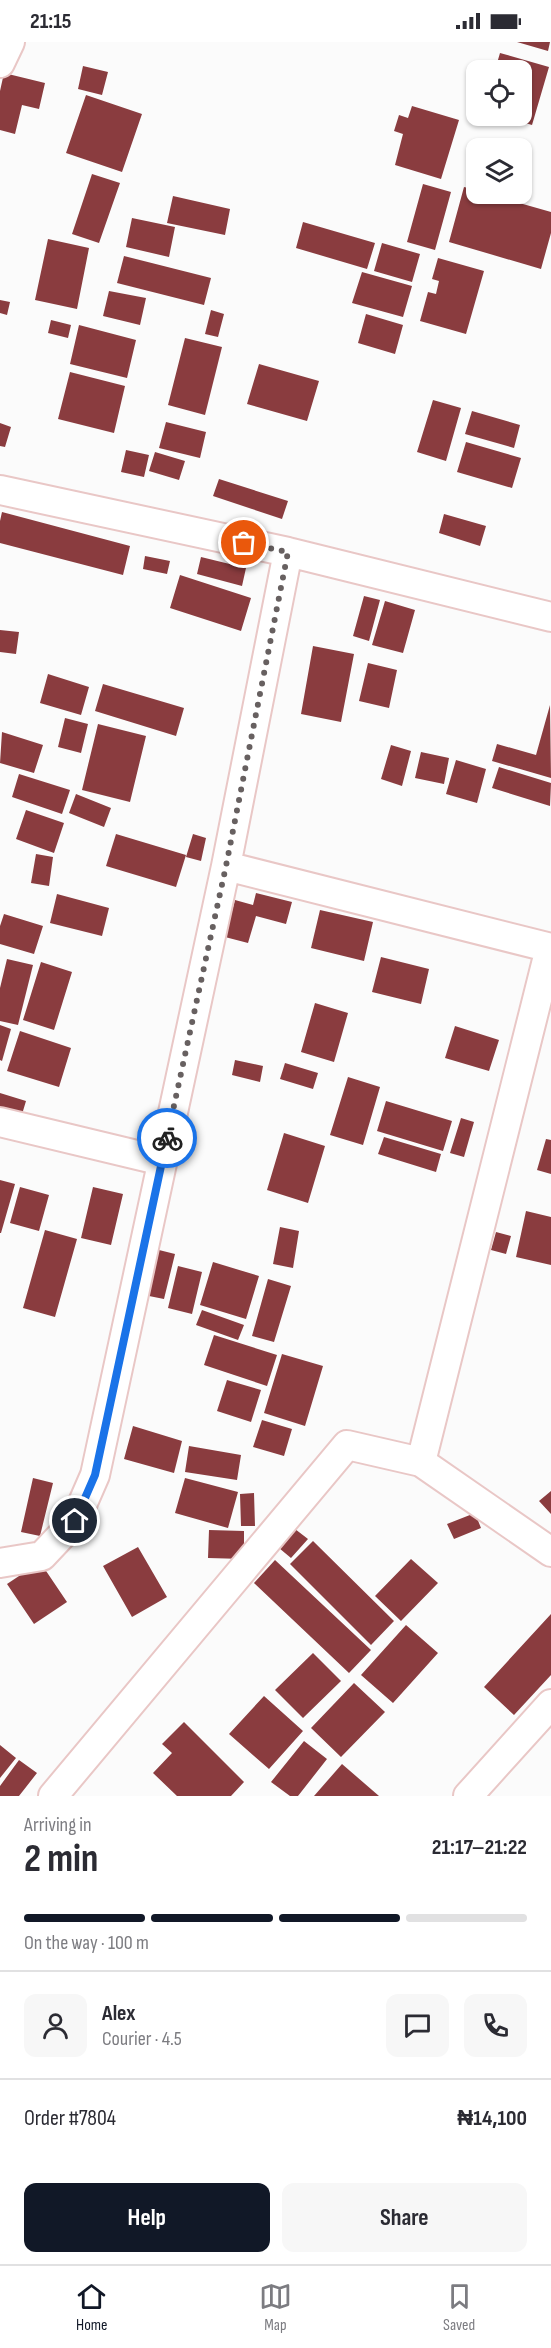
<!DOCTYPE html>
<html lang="en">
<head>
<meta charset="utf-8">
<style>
  body { margin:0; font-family:"Sofia Sans Condensed",sans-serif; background:#f7f7f7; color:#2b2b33; height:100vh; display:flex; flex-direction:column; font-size:22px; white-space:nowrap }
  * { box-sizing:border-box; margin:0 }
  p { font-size:20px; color:#7c7c81 }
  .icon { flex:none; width:33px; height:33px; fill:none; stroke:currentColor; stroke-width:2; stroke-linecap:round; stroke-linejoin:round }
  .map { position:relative; height:1754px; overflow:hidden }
  .sheet { display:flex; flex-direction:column; background:#fff; flex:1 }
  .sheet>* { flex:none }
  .controls { position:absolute; left:466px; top:18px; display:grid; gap:12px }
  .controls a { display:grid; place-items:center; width:66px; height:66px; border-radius:12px; background:#fff; box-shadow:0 2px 4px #0004; font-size:30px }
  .pin { position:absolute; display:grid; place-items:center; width:51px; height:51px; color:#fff; margin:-26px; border:3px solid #fff; border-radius:50%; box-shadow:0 2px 6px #0007 }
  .courier { position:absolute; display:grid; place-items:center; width:60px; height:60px; margin:-30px; border:4px solid #1a73e8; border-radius:50%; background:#fff; color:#222; box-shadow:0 2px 8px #0007 }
  .headline em { font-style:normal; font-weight:700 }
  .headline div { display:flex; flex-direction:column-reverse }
  .headline { display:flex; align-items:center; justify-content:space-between; height:102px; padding:0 24px }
  h1 { font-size:39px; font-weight:700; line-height:45px }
  .bar { display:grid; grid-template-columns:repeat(4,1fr); gap:9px 6px; align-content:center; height:72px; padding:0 24px }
  .bar i { height:8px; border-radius:4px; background:#e1e1e2 }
  .bar .on { background:#111827 }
  .bar p { grid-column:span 4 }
  .line { display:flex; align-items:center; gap:15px; padding:0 24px; border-top:2px solid #e1e1e2 }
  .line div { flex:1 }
  .round { display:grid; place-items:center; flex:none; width:63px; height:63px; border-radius:12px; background:#f7f7f7 }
  .button { display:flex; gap:12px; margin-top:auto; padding:12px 24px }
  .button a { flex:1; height:69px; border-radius:12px; background:#111827; color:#fff; font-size:24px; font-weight:700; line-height:69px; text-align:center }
  .button a+a { background:#f7f7f7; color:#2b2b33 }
  .status { display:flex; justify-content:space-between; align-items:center; height:42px; padding:0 30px; background:#fff; direction:ltr }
  .status svg { height:16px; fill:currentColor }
  .menu { display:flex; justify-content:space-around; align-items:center; height:84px; border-top:2px solid #e1e1e2; background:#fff; font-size:16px; color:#7c7c81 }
  .menu a { display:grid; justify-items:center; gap:3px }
  .menu .on { color:#111827 }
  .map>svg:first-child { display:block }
  .building { fill:#8a3c3f }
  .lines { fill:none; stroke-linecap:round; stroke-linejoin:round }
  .minor-casing { stroke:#e9c7c6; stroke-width:32 }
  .minor { stroke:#fff; stroke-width:28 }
  .done { stroke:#676060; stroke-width:6; stroke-dasharray:0 10.8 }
  .route { stroke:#1a73e8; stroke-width:8 }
</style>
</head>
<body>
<div class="status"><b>21:15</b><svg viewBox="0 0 49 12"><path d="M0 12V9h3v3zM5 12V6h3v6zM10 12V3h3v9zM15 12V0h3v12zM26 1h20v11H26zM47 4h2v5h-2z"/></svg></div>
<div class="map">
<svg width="551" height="1754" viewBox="0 0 551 1754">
  <rect width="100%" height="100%" fill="#fbfbfb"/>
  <path class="building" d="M517,0H550L548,9Z
    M500,11L549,25L532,83L502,74H522V28H495Z
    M83,24L108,30L102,53L78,47Z
    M4,31L45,41L39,67L22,63L15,92L0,88V49Z
    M86,53L142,72L122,130L66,111Z
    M412,64L459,78L441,137L395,123L403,92L394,89L399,73L408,76Z
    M92,132L120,141L99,201L72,192Z
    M423,142L451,150L435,208L407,200Z
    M464,145L477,148V152H488L551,170V191L541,227L449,200Z
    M173,154L230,167L225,193L167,181Z
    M132,176L175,185L169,215L126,205Z
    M303,180L375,201L367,227L296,206Z
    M48,197L89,206L77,267L35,258Z
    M382,201L420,212L412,240L374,229Z
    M124,214L211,236L204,263L117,241Z
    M438,216L484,229L466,292L420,279L428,250L436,252L439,239L432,237Z
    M362,230L412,244L403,275L352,261Z
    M109,249L146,256L140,283L103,274Z
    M0,258L10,260L7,273L0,271Z
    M211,268L224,272L218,295L205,292Z
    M366,272L403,283L395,312L358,301Z
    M51,278L71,283L68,296L48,291Z
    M79,283L136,298L127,336L70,322Z
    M185,296L222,305L205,373L168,363Z
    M259,322L319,339L307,379L247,362Z
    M70,330L125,344L114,391L58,377Z
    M433,358L461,366L446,419L417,410Z
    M472,369L520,383L514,406L465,392Z
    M166,380L206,390L200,416L159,406Z
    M0,381L11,385L5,405L0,404Z
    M466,400L521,416L512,446L457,430Z
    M126,408L149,413L144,435L121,430Z
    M155,410L185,419L179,438L149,429Z
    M219,437L288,459L282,477L213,454Z
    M2,470L130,504L123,533L0,501V479Z
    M444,472L486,484L480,504L439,491Z
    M145,514L170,519L167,532L143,527Z
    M201,515L246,526L242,544L197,532Z
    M180,533L251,556L241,589L170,566Z
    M364,554L380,558L369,599L353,594Z
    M385,559L415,568L403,611L372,603Z
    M0,588L19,590L16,612L0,610Z
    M313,604L354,612L341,680L301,672Z
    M368,621L397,628L389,666L359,659Z
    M48,632L89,645L81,673L40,661Z
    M103,642L184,666L176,694L95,669Z
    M550,663L551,736L492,719L497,702L536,713Z
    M65,676L88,682L81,711L58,705Z
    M98,682L146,694L130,760L82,748Z
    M2,690L43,703L34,731L0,721Z
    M391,703L411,709L402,744L381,737Z
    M421,710L449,716L444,742L415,736Z
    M456,718L486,727L477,761L446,752Z
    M499,725L551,741L550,764L492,746Z
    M19,732L70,748L62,772L12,755Z
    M76,752L111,766L104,785L69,771Z
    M26,768L64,781L54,811L16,797Z
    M116,792L186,813L176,845L106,824Z
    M193,792L206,796L201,819L186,815Z
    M36,812L53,815L49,844L31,841Z
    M256,851L292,860L286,882L256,874L248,901L225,895L235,858L253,863Z
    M57,852L109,866L102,894L50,881Z
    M320,868L373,880L364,919L311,906Z
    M4,872L43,884L34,912L0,902V884Z
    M381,915L429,927L421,962L372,950Z
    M7,917L33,923L18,983L0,979V946Z
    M41,920L72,930L54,988L23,978Z
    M315,961L348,971L334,1020L301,1010Z
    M0,983L11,987L2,1019L0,1018Z
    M455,984L499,998L489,1029L445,1016Z
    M20,989L71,1006L59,1045L7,1029Z
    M235,1018L263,1024L260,1040L232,1033Z
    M285,1021L318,1031L313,1047L280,1037Z
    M348,1035L380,1045L363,1103L330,1093Z
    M0,1051L26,1059L20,1079L0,1072Z
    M386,1059L452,1079L443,1109L377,1089Z
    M461,1076L474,1080L464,1115L450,1111Z
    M284,1091L325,1104L308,1161L267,1148Z
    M384,1095L441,1112L436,1130L378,1112Z
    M546,1097L551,1098V1132L537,1128Z
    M0,1138L15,1142L1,1191H0Z
    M20,1145L49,1153L39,1189L10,1181Z
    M93,1145L123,1152L111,1203L81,1196Z
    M526,1169L551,1175V1223L516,1215Z
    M280,1185L299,1189L293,1226L273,1222Z
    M45,1188L77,1197L55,1275L23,1266Z
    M496,1190L511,1194L506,1212L491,1208Z
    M155,1207L175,1212L164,1257L144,1253Z
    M213,1220L259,1234L246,1277L200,1263Z
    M178,1224L202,1230L192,1272L168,1266Z
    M268,1237L291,1244L274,1300L252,1294Z
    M202,1268L244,1283L238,1298L196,1283Z
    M214,1293L277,1313L267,1344L204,1323Z
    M282,1312L323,1324L305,1384L264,1371Z
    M227,1338L261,1348L251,1380L217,1369Z
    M262,1378L292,1387L284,1414L253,1405Z
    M133,1384L182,1399L174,1431L124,1417Z
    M189,1404L241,1413L237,1438L185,1430Z
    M33,1436L53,1441L40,1494L21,1490Z
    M185,1436L238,1450L228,1486L175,1471Z
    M551,1449V1472L539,1459Z
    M254,1451L255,1484H241L240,1452Z
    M475,1471L481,1486L454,1497L447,1482Z
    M295,1487L308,1497L291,1516L279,1506Z
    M209,1488L244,1489V1517L208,1516Z
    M313,1499L394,1579L371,1603L290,1522Z
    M138,1505L167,1555L132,1575L103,1524Z
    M411,1517L438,1541L401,1579L375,1554Z
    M275,1518L371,1608L349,1631L254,1541Z
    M40,1520L67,1560L34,1582L7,1542Z
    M551,1572V1633L514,1673L484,1645Z
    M406,1583L438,1611L393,1661L361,1633Z
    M313,1611L341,1639L303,1676L275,1648Z
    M354,1641L385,1670L341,1715L311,1686Z
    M264,1654L303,1689L269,1727L229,1692Z
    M184,1680L244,1740L231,1754H177L153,1731L172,1711L162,1702Z
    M304,1699L327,1717L298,1754H290L271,1740Z
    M0,1703L16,1716L0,1736Z
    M19,1718L37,1731L19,1754H0V1744Z
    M342,1722L379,1754H314Z"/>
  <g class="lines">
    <defs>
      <path id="minor" d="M0,21L10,0
        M0,448L288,510L551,575
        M226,824L551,906
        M0,1080L162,1119
        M421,1420L550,906
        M0,1521L42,1514L75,1479L95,1433L226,824L288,510
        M53,1754L347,1403L421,1420L551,1510
        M468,1754L551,1662"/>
    </defs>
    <use href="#minor" class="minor-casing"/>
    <use href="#minor" class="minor"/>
  </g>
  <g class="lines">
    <path class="done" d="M167,1096L226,824L288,510L244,501"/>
    <path class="route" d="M75,1479L95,1433L167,1096"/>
  </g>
</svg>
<div class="controls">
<a><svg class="icon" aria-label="locate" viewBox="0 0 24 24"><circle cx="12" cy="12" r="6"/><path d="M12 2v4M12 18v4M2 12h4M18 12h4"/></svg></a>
<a><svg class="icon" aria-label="layers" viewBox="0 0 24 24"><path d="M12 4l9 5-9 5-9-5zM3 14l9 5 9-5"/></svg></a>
</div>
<div class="pin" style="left:244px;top:501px;background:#ea580c"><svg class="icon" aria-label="bag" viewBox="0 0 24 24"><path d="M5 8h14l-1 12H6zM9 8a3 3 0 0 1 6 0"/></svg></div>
<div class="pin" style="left:75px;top:1479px;background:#1f2937"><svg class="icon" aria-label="home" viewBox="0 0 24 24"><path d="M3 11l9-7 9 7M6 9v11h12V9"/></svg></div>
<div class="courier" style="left:167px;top:1096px"><svg class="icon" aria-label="bike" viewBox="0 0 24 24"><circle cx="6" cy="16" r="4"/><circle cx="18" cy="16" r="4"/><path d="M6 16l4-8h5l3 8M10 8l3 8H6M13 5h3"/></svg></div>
</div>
<section class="sheet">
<div class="headline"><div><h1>2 min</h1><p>Arriving in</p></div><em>21:17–21:22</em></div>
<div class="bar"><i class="on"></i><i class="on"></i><i class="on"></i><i></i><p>On the way · 100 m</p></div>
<div class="line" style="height:108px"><a class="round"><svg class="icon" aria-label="person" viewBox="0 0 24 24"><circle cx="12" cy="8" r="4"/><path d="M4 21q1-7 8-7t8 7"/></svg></a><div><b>Alex</b><p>Courier · 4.5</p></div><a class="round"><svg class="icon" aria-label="chat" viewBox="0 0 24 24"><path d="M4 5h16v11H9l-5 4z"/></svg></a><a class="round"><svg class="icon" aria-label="phone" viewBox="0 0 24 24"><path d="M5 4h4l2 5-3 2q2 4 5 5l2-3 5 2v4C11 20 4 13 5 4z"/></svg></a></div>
<div class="line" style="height:78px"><div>Order #7804</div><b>₦14,100</b></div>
<div class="button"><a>Help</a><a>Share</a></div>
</section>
<nav class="menu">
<a class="on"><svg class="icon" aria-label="home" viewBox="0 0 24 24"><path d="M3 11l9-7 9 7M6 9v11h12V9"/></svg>Home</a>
<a><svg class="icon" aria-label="map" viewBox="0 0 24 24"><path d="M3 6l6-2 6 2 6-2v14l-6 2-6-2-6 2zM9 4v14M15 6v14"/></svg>Map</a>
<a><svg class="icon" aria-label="saved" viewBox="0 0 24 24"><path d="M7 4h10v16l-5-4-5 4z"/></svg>Saved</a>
</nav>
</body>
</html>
